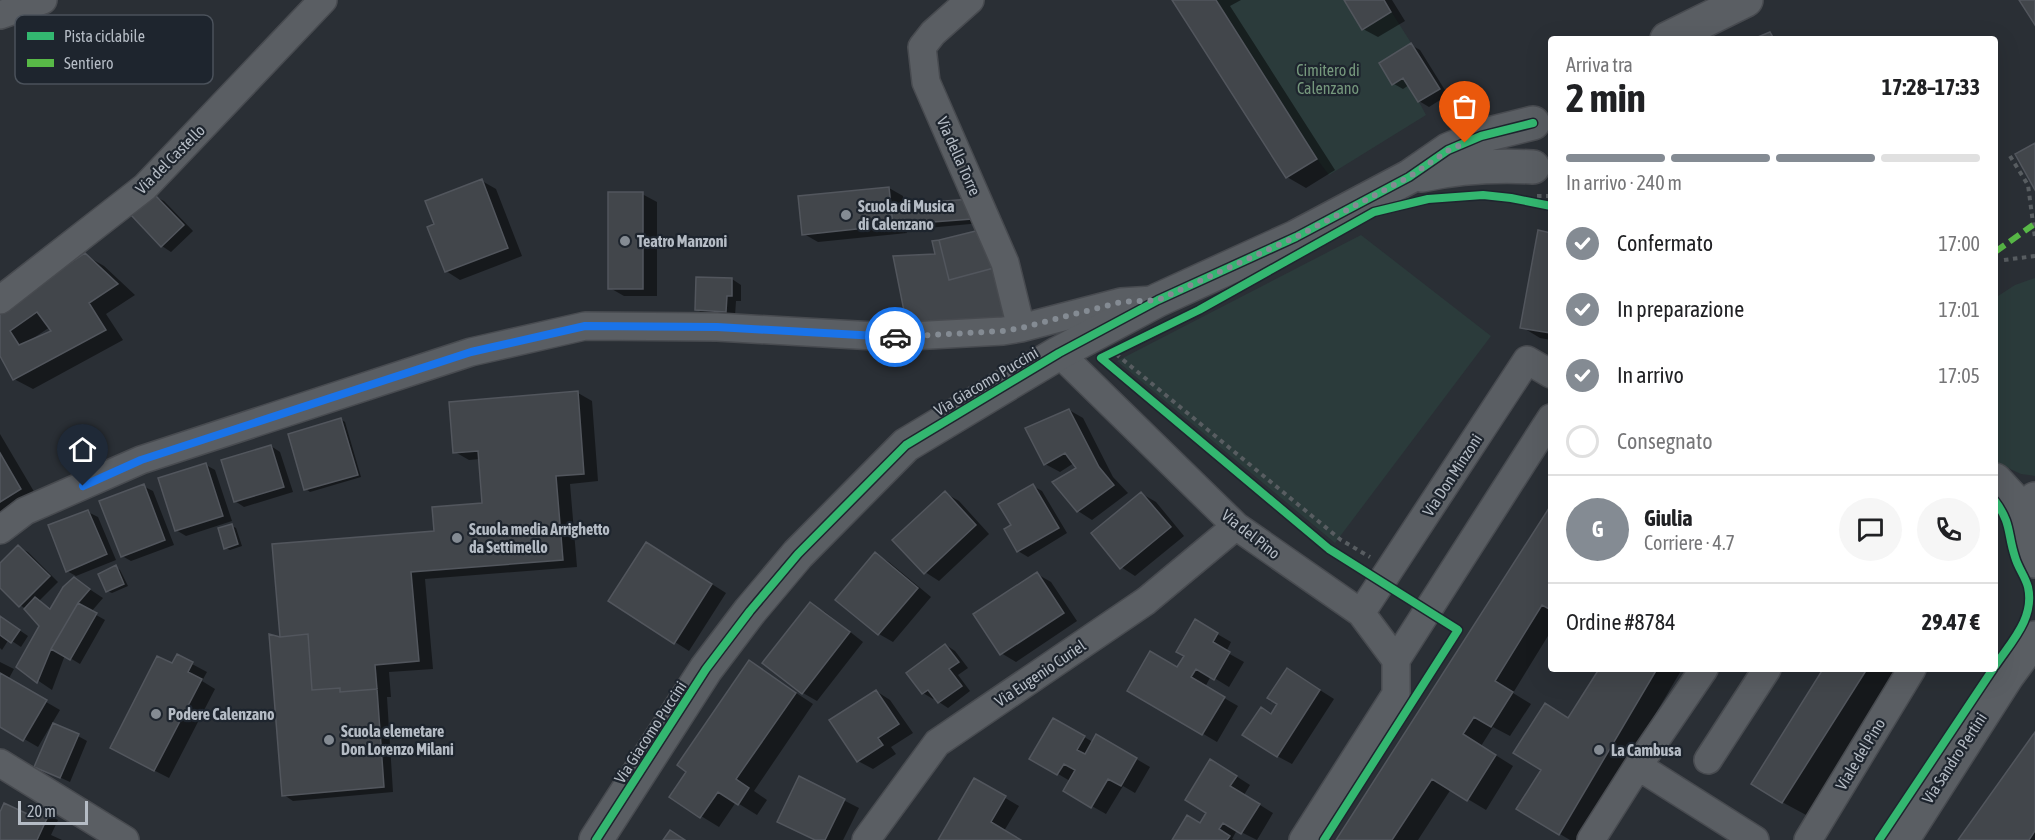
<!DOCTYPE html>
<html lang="it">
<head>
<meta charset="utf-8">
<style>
  body { margin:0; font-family:"Asap Condensed",sans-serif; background:#f6f6f6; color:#202124; height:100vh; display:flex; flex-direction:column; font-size:22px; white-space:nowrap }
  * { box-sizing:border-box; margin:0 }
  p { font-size:20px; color:#757577 }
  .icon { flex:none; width:33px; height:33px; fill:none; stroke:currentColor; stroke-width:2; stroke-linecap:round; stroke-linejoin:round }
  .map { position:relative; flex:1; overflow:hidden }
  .details { position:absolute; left:1548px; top:36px; width:450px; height:636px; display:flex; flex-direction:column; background:#fff; border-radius:6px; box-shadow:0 6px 24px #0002 }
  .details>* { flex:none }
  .scale { position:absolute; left:18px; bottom:15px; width:70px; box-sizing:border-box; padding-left:6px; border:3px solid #b5bcc5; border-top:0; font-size:16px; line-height:21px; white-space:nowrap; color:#b5bcc5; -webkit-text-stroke:4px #1e252e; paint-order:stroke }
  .pin { position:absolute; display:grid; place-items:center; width:51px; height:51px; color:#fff; margin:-62px -26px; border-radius:50% 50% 50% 0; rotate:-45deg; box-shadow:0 0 6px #0007 }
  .pin .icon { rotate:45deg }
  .courier { position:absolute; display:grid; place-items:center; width:60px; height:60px; margin:-30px; border:4px solid #1a73e8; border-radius:50%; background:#fff; color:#222; box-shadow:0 2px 8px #0007 }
  .head em { font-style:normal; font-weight:700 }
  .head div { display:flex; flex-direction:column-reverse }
  .head { display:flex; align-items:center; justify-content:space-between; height:102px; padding:0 18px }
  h1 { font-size:39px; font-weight:700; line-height:45px }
  .bar { display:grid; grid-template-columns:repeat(4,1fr); gap:9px 6px; align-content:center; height:72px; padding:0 18px }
  .bar i { height:8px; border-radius:4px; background:#e0e0e0 }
  .bar .on { background:#848b93 }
  .bar p { grid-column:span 4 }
  .line { display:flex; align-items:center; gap:15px; padding:0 18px; border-top:2px solid #e0e0e0 }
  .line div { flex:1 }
  .round { display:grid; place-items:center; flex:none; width:63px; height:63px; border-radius:32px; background:#f6f6f6 }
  ol { padding:0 18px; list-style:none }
  li { display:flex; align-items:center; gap:18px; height:66px }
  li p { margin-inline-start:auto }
  li .icon { padding:6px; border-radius:50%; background:#848b93; color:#fff; stroke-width:4 }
  li:last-child { color:#757577 }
  li i { width:33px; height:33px; border:3px solid #e0e0e0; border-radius:50% }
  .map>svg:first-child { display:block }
  .green { fill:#2b3b3b }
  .shadow { fill:#0007; fill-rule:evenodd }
  .building { fill:#42464b; stroke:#52565d; stroke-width:1.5; fill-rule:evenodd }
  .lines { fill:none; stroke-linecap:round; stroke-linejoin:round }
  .minor-casing { stroke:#484b50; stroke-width:30 }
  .tertiary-casing { stroke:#484b50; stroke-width:36 }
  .path { stroke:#585d61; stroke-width:4; stroke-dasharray:4.5 4.5; stroke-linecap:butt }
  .minor { stroke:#5a5e63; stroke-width:27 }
  .tertiary { stroke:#5a5e63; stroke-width:33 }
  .quiet { stroke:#58b947; stroke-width:6; stroke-dasharray:12 6; stroke-linecap:butt }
  .cycleway-casing { stroke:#1e252e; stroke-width:11 }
  .cycleway { stroke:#33b770; stroke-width:8 }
  .done { stroke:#848b93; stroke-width:6; stroke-dasharray:0 10.8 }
  .route { stroke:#1a73e8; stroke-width:8 }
  .poi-dot { fill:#848b93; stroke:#1e252e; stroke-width:2 }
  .labels { text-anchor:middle; stroke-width:4.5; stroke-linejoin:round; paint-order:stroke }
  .park-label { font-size:16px; fill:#76987d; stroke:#1e252e }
  .street-label { font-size:16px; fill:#b5bcc5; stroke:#1e252e }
  .poi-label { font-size:16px; font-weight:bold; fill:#b5bcc5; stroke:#1e252e; text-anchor:start }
  .key { fill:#1e252e; stroke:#4b525b; stroke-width:1.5 }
  .key-label { font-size:16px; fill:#b5bcc5 }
</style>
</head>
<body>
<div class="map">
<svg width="2035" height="840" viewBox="0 0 2035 840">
  <rect width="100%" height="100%" fill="#2a2f35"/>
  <path class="green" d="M1172,0H1384L1440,89L1419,102L1426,115L1329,175L1317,159L1286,178Z
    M1361,235L1491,336L1335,543L1117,361Z
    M2035,278V476L2021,474L1995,462V298L2015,285Z"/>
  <path class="shadow" d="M1174,0H1241L1230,6L1335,170L1306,188L1287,177Z
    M1345,0H1392L1405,21L1378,37L1363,29Z
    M1411,45L1420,50L1448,95L1429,107L1419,101L1409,85L1403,89L1394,84Z
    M482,181L496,189L522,256L460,280L446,271L436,225Z
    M889,188L903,196L904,206L970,200L981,223L906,230L907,233L818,242L804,234Z
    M642,194L657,202V296H624L610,288Z
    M154,196L164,201L193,231L171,252L162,246Z
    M1551,234V340L1540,338L1522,327Z
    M85,255L104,266L135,295L106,314L123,340L33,389L14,379L0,353V310ZM50,327L54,332L29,341Z
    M732,279L741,285V301H736L735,316L706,315L697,310Z
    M578,393L592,401L598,481L570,484L577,567L425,579L433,669L389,672L391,697H387L393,792L293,801L284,795L281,639L435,533L483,504L480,459L469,460L455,452Z
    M1069,410L1083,418L1113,477L1128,493L1092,520L1078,511V469L1074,463L1060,472L1045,464Z
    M341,419L345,422L361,477L310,492L306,489Z
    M0,434L39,500L0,523Z
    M271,446L280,452L293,492L244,507L235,501Z
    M206,465L215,470L232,521L186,536L176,530Z
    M143,486L153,491L174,545L131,561L122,556Z
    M1033,486L1042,491L1067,533L1028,557L1018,551L1013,525Z
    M945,493L959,501L989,534L939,581L925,572Z
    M1142,494L1156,502L1184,536L1135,576L1121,567Z
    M1551,508V631L1513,693L1531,704L1510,736L1493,727L1481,746L1513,766L1486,810L1451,789L1418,840H1338Z
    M88,512L98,517L116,560L76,576L67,571Z
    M232,526L236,528L242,546L230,550L225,548Z
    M18,547L28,552L58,582L39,601L52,609L74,579L103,598L91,612L105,620L80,664L65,655L52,690L18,667L41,626L26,609L20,605L0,586V565Z
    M661,552L726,593L689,651L675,642Z
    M875,554L889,562L931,597L893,642L879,634L837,600Z
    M116,567L120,570L128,586L112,593L107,591Z
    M1037,574L1051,582L1077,621L1016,662L1001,653Z
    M810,604L825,612L863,642L817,701L803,693Z
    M0,617L28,636L21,647L9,639L2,650L0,648Z
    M1195,621L1231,642L1226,652L1244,662L1229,687L1211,676L1205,687L1238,706L1217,742L1129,690L1178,669L1186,656Z
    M946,645L955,651L968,668L958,675L970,691L948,708L939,702L935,697L933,699L923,693Z
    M177,656L207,672L202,681L215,689L169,778L126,756Z
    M0,662L14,669L8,680L60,710L38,747L0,725Z
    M749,662L813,704L754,791L767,800L757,815L736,802L719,827L701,816L688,771Z
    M1601,669H1682L1581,840H1570L1518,809L1543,770L1569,719Z
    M1825,669H1902L1808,816L1782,802Z
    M1301,678L1334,699L1292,764L1277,756L1272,715Z
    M876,691L890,700L913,733L891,747L896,754L873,769L858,761Z
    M1054,720L1093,742L1097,736L1150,767L1135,793L1123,786L1106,814L1065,791L1070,781L1031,758Z
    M2035,734V840H1960Z
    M78,736L87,741L70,782L46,771Z
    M1225,769L1250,785L1244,795L1273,813L1257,840L1237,830L1232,839L1234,840H1173L1200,825L1208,812Z
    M800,778L859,808L843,840H815L793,829Z
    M975,780L1019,806L1004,831L1019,840H939Z
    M40,811L58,820L51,835L62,840H0V816L36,820Z"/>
  <path class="building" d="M1172,0H1216L1317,159L1286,178Z
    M1344,0H1384L1391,12L1362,30Z
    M2019,0H2035V25Z
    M1770,32L1774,39H1753Z
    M1411,43L1440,89L1418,102L1403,78L1392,85L1379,63Z
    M2035,143V190L2015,154Z
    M482,179L508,248L445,272L427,227L434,224L425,201Z
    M889,187L893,225L802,235L798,196Z
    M608,192H643V289H608Z
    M154,194L184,225L161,247L131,215Z
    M971,199L972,219L893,225L891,205Z
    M984,229L994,268L949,280L939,240Z
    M1538,230L1551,233V333L1520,328Z
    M939,240L949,280L994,268L1007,319L907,326L893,256L935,254L932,241Z
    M85,253L118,284L89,303L106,330L13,380L0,356V309ZM37,312L51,331L19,345L10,331Z
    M696,277L732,278V296H727L726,312L695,310Z
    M578,391L584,474L556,476L563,560L411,572L419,661L375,665L377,689L340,692V688L312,690L308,634L280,637L272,544L434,531L432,507L482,503L478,451L453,453L449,402Z
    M1069,409L1099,467L1114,485L1077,512L1052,482L1076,468L1065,453L1044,465L1025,428Z
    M341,418L358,475L304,490L288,434Z
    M271,445L284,487L234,502L221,460Z
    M0,453L21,489L0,502Z
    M206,463L223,516L175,531L158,478Z
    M144,484L165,540L121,557L99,501Z
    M1033,484L1059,528L1017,552L1004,529L1011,525L998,504Z
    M945,491L976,525L924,574L892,540Z
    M1141,492L1171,527L1120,569L1091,533Z
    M1551,505V610L1542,605L1495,681L1513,692L1491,727L1474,717L1463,734L1496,755L1467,801L1432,779L1392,840H1336Z
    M88,510L107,554L66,572L48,525Z
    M232,524L238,544L224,549L218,528Z
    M646,542L712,584L674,644L608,601Z
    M18,545L50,576L19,607L0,588V563Z
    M875,552L918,588L878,635L835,600Z
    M116,565L124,584L106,592L98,574Z
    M1037,572L1064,613L1000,655L973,614Z
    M74,577L90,589L78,603L51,649L37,683L16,667L39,626L24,609L35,597L50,609L63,587Z
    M810,602L850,632L802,694L762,663Z
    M78,603L97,613L70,660L51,649Z
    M0,616L20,630L11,643L0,635Z
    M1195,619L1218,633L1213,642L1230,652L1214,680L1196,669L1191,677L1225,697L1202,735L1127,691L1150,651L1177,667L1184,656L1176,652Z
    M269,634L280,637L308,634L312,690L340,688V692L377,689L384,787L282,796Z
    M945,644L959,662L949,669L962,686L938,703L928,690L922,694L906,673Z
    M177,654L193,662L188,672L202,679L154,771L110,748L157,656L172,663Z
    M749,660L796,693L736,779L749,788L738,805L718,792L700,818L669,797L686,772L677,765Z
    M1287,668L1320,690L1277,757L1242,735L1261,707L1271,714L1277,704L1267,698Z
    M1599,669H1657L1559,835L1516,809L1541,770L1513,753L1545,703L1568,718Z
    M1823,669H1867L1782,803L1751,784Z
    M0,673L47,700L23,741L0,727Z
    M876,690L899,724L878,738L883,745L857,762L829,720Z
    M1053,718L1085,736L1077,750L1085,754L1096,734L1137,758L1121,786L1108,779L1091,808L1063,791L1075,770L1064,764L1057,775L1029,759Z
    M53,723L79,734L60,778L34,767Z
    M2035,732V831L2029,840H1958Z
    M1210,759L1237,776L1230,786L1260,804L1241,834L1223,823L1219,829L1230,836L1227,840H1172L1187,815L1200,823L1206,813L1185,800Z
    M799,776L845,799L825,840H815L777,822Z
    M974,778L1006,796L991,822L1021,840H938Z
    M4,803L36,818L39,809L49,814L37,840H0V812Z
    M670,830L685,840H663Z"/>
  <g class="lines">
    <defs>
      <path id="minor" d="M970,0L933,33L922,47L926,82L1005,263L1021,328
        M0,15L43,0
        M0,300L145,187L323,0
        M1059,353L1236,526L1361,613L1396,660V694L1303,840
        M0,530L25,511L141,460L471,352L585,326L717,327L892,337L1003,331L1021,328L1121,302L1154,300
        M1361,613L1527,360L1551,374
        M1396,660L1551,418
        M1708,760L1767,669
        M0,763L125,840
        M1638,766L1755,840
        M866,840L937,743L1146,601L1236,526
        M1591,840L1638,766L1704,669
        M1808,840L1912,669"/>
      <path id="tertiary" d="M1667,39L1746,0
        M1422,175C1459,167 1495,165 1533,167
        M1995,480L2020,507L2025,519
        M2035,499C2021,519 2021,541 2035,561
        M596,840L706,669L750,611L798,554L906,445L1059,353L1158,300L1296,237L1409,177L1448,150L1481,136L1533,123
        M1902,840L2007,676L2035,638"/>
    </defs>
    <use href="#minor" class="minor-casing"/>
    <use href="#tertiary" class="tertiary-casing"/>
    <path class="path" d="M2010,156L2028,185L2035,238
      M1537,196H1551
      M2004,260L2035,256
      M1116,354L1341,540L1370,557"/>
    <use href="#minor" class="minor"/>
    <use href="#tertiary" class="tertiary"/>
    <path class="quiet" d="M1995,252L2033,225"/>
    <defs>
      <path id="cycleway" d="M1995,501C2012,524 2007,533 2015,557C2018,568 2025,576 2028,587C2035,618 2011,642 1995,666
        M596,840L706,669L750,611L798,554L906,445L1059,353L1158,300L1296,237L1409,177L1448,150L1481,136L1533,123
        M1324,840L1458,630L1329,549L1101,358L1199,310L1374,212L1428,199L1483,195L1511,198L1551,206
        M1879,840L1993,669"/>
    </defs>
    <use href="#cycleway" class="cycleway-casing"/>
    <use href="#cycleway" class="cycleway"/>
  </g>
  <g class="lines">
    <path class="done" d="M895,337L1003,331L1021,328L1121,302L1158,300L1296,237L1409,177L1449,150L1465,143"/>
    <path class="route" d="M83,486L141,460L471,352L585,326L717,327L895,337"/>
  </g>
  <g class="poi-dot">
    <circle cx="846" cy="215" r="6"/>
    <circle cx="625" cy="241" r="6"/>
    <circle cx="457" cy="538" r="6"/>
    <circle cx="156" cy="714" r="6"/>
    <circle cx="329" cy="740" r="6"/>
    <circle cx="1599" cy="750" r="6"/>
  </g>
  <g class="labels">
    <g class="park-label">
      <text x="1328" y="76">Cimitero di<tspan x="1328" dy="18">Calenzano</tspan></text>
    </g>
    <g class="street-label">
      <text transform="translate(959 156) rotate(66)" y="6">Via della Torre</text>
      <text transform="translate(170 159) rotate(-45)" y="6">Via del Castello</text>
      <text transform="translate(986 381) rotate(-31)" y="6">Via Giacomo Puccini</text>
      <text transform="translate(1452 475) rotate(-57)" y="6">Via Don Minzoni</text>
      <text transform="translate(1251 534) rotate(38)" y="6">Via del Pino</text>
      <text transform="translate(1040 673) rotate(-34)" y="6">Via Eugenio Curiel</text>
      <text transform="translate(650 732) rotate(-57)" y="6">Via Giacomo Puccini</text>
      <text transform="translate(1860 754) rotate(-59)" y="6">Viale del Pino</text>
      <text transform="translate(1954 758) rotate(-57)" y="6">Via Sandro Pertini</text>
    </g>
    <g class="poi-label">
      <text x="858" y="212">Scuola di Musica<tspan x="858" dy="18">di Calenzano</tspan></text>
      <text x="637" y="247">Teatro Manzoni</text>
      <text x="469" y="535">Scuola media Arrighetto<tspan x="469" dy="18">da Settimello</tspan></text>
      <text x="168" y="720">Podere Calenzano</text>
      <text x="341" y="737">Scuola elemetare<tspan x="341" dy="18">Don Lorenzo Milani</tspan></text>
      <text x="1611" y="756">La Cambusa</text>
    </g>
  </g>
  <rect x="15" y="15" width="198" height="69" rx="9" class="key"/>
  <rect x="27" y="32" width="27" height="8" fill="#33b770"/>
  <rect x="27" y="59" width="27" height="8" fill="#58b947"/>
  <g class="key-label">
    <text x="64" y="42">Pista ciclabile</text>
    <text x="64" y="69">Sentiero</text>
  </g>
</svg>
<div class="scale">20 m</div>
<div class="pin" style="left:1465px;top:143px;background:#ea580c"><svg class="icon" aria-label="bag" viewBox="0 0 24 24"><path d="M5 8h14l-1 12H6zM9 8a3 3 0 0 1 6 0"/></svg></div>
<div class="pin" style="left:83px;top:486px;background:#1f2937"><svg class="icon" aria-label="home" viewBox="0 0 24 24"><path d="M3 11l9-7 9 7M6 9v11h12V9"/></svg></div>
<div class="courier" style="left:895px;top:337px"><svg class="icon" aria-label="car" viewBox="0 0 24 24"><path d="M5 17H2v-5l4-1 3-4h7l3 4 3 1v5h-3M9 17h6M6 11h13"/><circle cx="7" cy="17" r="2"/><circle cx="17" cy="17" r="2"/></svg></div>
<section class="details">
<div class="head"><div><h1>2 min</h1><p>Arriva tra</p></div><em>17:28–17:33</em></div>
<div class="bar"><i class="on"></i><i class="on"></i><i class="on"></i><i></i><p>In arrivo · 240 m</p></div>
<ol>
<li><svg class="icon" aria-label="check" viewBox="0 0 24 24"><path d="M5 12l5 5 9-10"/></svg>Confermato<p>17:00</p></li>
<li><svg class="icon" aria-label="check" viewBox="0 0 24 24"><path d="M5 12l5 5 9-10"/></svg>In preparazione<p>17:01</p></li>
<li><svg class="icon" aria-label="check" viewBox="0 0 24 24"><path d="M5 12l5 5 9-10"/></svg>In arrivo<p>17:05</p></li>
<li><i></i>Consegnato</li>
</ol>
<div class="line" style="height:108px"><b class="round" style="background:#848b93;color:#fff">G</b><div><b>Giulia</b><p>Corriere · 4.7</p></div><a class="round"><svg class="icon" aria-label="chat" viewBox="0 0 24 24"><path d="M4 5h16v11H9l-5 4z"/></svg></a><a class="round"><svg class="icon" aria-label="phone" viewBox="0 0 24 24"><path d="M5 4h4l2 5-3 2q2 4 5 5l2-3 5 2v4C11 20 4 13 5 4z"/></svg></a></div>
<div class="line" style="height:78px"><div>Ordine #8784</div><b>29.47 €</b></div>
</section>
</div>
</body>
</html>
